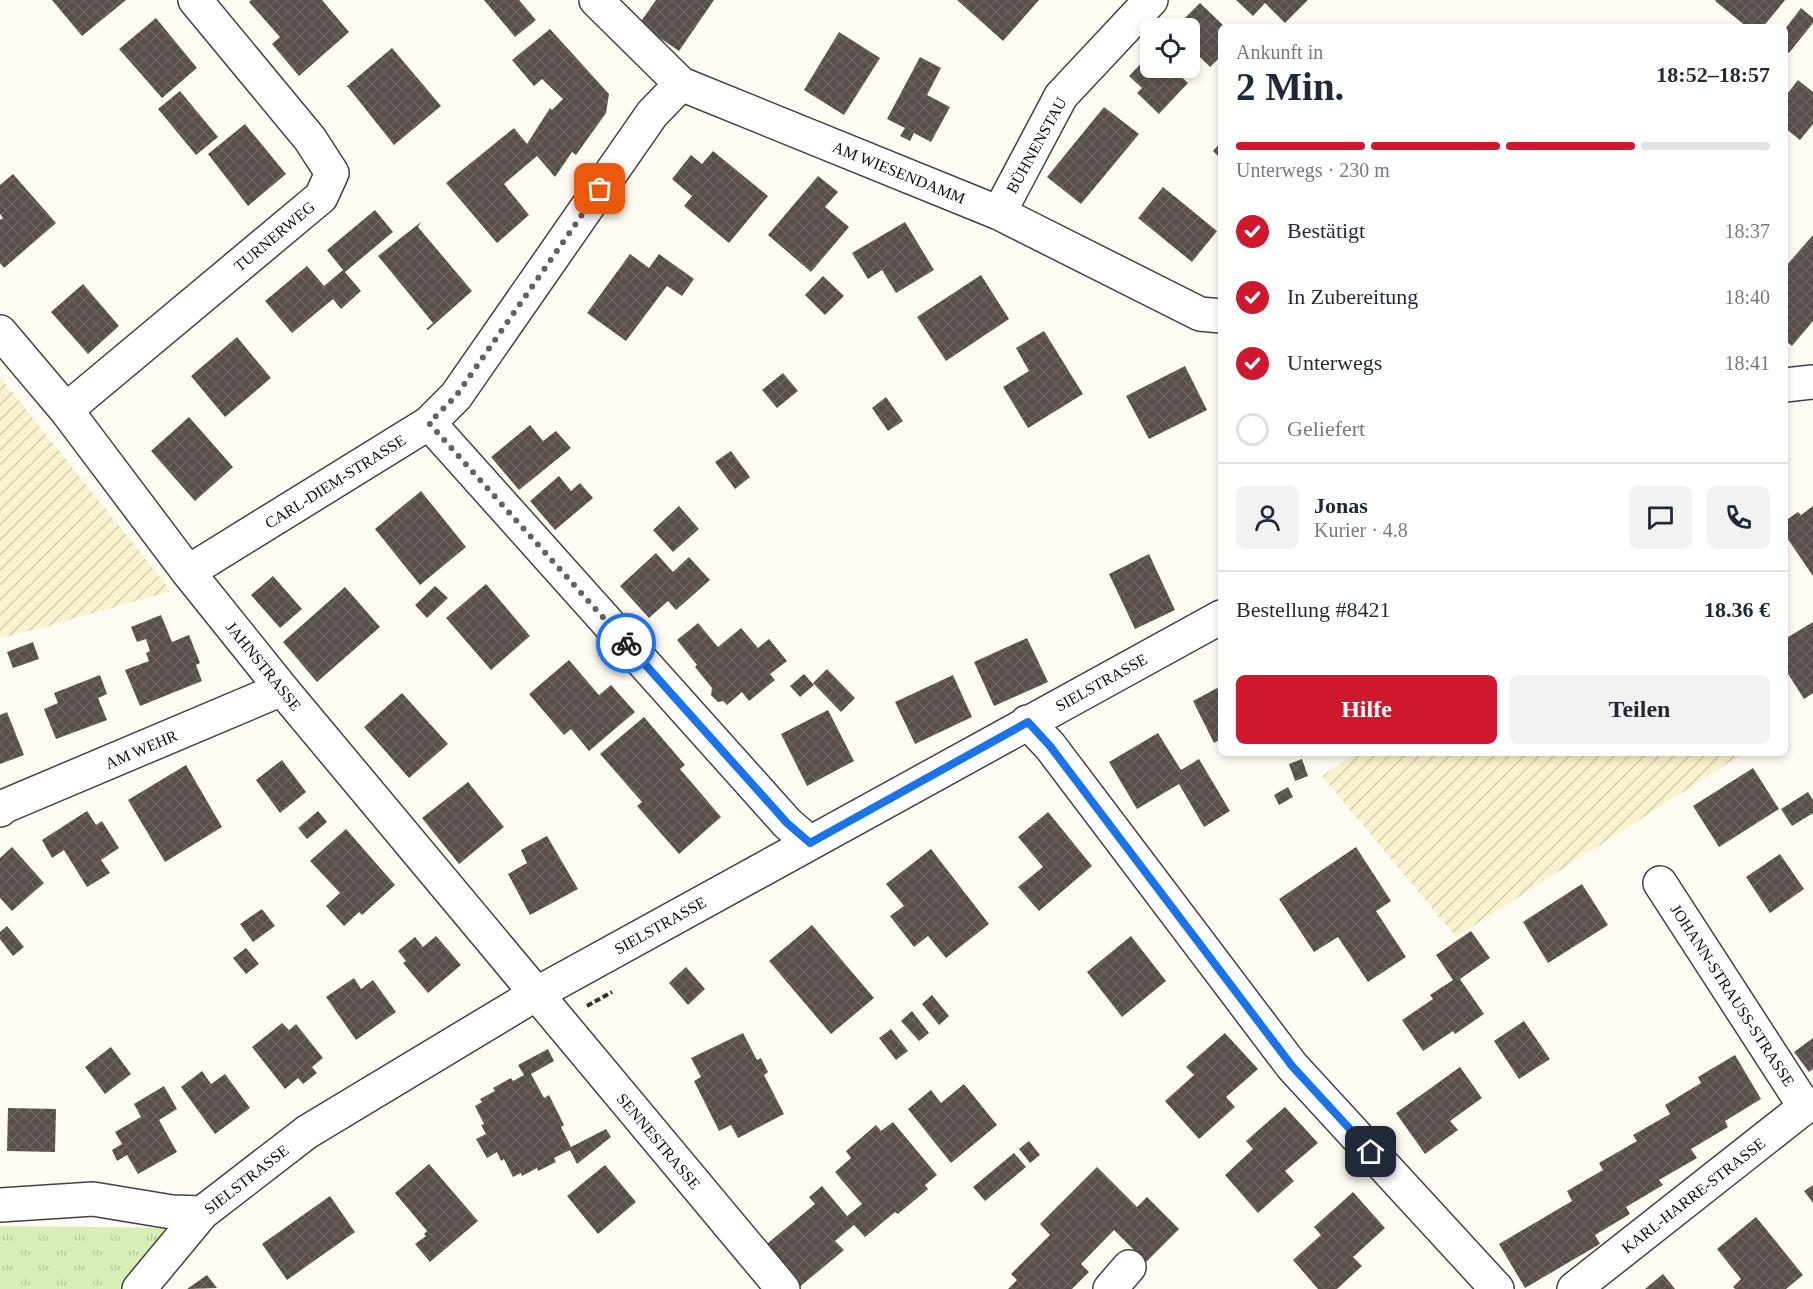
<!DOCTYPE html>
<html lang="de">
<head>
<meta charset="utf-8">
<style>
  body { margin:0; font-family:Georgia,serif; background:#f2f2f3; color:#1f2937; height:100vh; display:flex; flex-direction:column; font-size:22px; white-space:nowrap }
  * { box-sizing:border-box; margin:0 }
  p { font-size:20px; color:#747a83 }
  .icon { flex:none; width:33px; height:33px; fill:none; stroke:currentColor; stroke-width:2; stroke-linecap:round; stroke-linejoin:round }
  .map { position:relative; flex:1; overflow:hidden }
  .sheet { position:absolute; left:1218px; top:24px; width:570px; height:732px; display:flex; flex-direction:column; background:#fff; border-radius:9px; box-shadow:0 3px 9px #0003 }
  .sheet>* { flex:none }
  .fabs { position:absolute; left:1140px; top:18px; display:grid; gap:12px }
  .fabs a { display:grid; place-items:center; width:60px; height:60px; border-radius:9px; background:#fff; box-shadow:0 3px 9px #0003; font-size:30px }
  .pin { position:absolute; display:grid; place-items:center; width:51px; height:51px; color:#fff; margin:-26px; border-radius:12px; box-shadow:0 3px 9px #0006 }
  .courier { position:absolute; display:grid; place-items:center; width:60px; height:60px; margin:-30px; border:4px solid #1a73e8; border-radius:50%; background:#fff; color:#222; box-shadow:0 2px 8px #0007 }
  .summary em { font-style:normal; font-weight:700 }
  .summary div { display:flex; flex-direction:column-reverse }
  .summary { display:flex; align-items:center; justify-content:space-between; height:102px; padding:0 18px }
  h1 { font-size:39px; font-weight:700; line-height:45px }
  .bar { display:grid; grid-template-columns:repeat(4,1fr); gap:9px 6px; align-content:center; height:72px; padding:0 18px }
  .bar i { height:8px; border-radius:4px; background:#e0e1e3 }
  .bar .selected { background:#cf172d }
  .bar p { grid-column:span 4 }
  .line { display:flex; align-items:center; gap:15px; padding:0 18px; border-top:2px solid #e0e1e3 }
  .line div { flex:1 }
  .round { display:grid; place-items:center; flex:none; width:63px; height:63px; border-radius:9px; background:#f2f2f3 }
  ol { padding:0 18px; list-style:none }
  li { display:flex; align-items:center; gap:18px; height:66px }
  li p { margin-inline-start:auto }
  li .icon { padding:6px; border-radius:50%; background:#cf172d; color:#fff; stroke-width:4 }
  li:last-child { color:#747a83 }
  li i { width:33px; height:33px; border:3px solid #e0e1e3; border-radius:50% }
  .primary-button { display:flex; gap:12px; margin-top:auto; padding:12px 18px }
  .primary-button a { flex:1; height:69px; border-radius:9px; background:#cf172d; color:#fff; font-size:24px; font-weight:700; line-height:69px; text-align:center }
  .primary-button a+a { background:#f2f2f3; color:#1f2937 }
  .map>svg:first-child { display:block }
  .farmland { fill:url(#farmland-furrows) }
  .grass { fill:url(#grass-tufts) }
  .building { fill:url(#building-cross-hatch) }
  .lines { fill:none; stroke-linecap:round; stroke-linejoin:round }
  .minor-casing { stroke:#424242; stroke-width:36 }
  .path { stroke:#313131; stroke-width:4; stroke-dasharray:6 3; stroke-linecap:butt }
  .minor { stroke:#fff; stroke-width:33 }
  .done { stroke:#63625e; stroke-width:6; stroke-dasharray:0 10.8 }
  .route { stroke:#1a73e8; stroke-width:8 }
  .labels { text-anchor:middle; stroke-width:6; stroke-linejoin:round; paint-order:stroke }
  .street-label { font-size:16px; fill:#0f0f0f; stroke:#fff }
</style>
</head>
<body>
<div class="map">
<svg width="1813" height="1289" viewBox="0 0 1813 1289">
  <defs>
    <pattern id="farmland-furrows" width="10" height="10" patternUnits="userSpaceOnUse" patternTransform="scale(1.5)"><rect width="10" height="10" fill="#f9f2ce"/><path d="M-1 1l2-2M0 10L10 0M9 11l2-2" fill="none" stroke="#d4ceb0"/></pattern>
    <pattern id="grass-tufts" width="24" height="20" patternUnits="userSpaceOnUse" patternTransform="scale(1.5)"><rect width="24" height="20" fill="#d7efb6"/><path d="M3 7l-1-3M5 7V3M7 7l1-3M15 17l-1-3M17 17v-4M19 17l1-3" fill="none" stroke="#b7cc9b"/></pattern>
    <pattern id="building-cross-hatch" width="8" height="8" patternUnits="userSpaceOnUse" patternTransform="scale(1.5)"><rect width="8" height="8" fill="#594f4a"/><path d="M0 0l8 8M0 8l8-8" fill="none" stroke="#6c6460"/></pattern>
  </defs>
  <rect width="100%" height="100%" fill="#fffbf2"/>
  <path class="farmland" d="M0,377L171,591L41,628L0,638Z
    M1356,753H1744L1456,937L1322,776Z"/>
  <path class="grass" d="M0,1226H7L186,1228L134,1289H0Z"/>
  <path class="building" d="M52,0H126L82,36Z
    M251,0H322L349,32L299,76L272,44L280,37L249,2Z
    M484,0H519L536,20L515,37Z
    M656,0H714L679,51L639,24Z
    M957,0H1039L1003,41Z
    M1236,0H1308L1285,23L1265,3L1253,16Z
    M1716,0H1785L1763,27H1747L1715,1Z
    M1200,3L1225,27H1221V56L1210,67L1190,47V28H1175Z
    M1801,8L1813,18V23L1789,53L1785,50V29Z
    M156,18L197,68L162,98L119,49Z
    M550,29L609,94L606,113L576,155L572,152L555,177L537,156L504,184L529,215L497,243L446,183L514,128L527,144L550,108L552,110L563,99L542,79L534,86L512,60Z
    M839,32L880,58L844,115L804,90Z
    M392,48L441,106L394,145L348,87H346Z
    M1150,54V68H1172L1188,83L1159,114L1137,93L1142,88L1129,76Z
    M920,57L941,68L927,95L950,107L931,142L914,133L910,141L900,136L905,128L887,119Z
    M1798,80L1813,92V124L1800,140L1785,128V97Z
    M180,91L218,137L196,155L158,109Z
    M1104,107L1139,134L1081,204L1047,177Z
    M245,124L286,174L248,206L208,154Z
    M1221,142V159L1213,151Z
    M713,151L768,196L729,243L684,206L692,196L672,179L691,155L702,164Z
    M13,174L56,223L4,268L0,263V220L3,218L0,214V185Z
    M818,176L838,192L825,207L849,227L811,272L768,235Z
    M1163,187L1217,231L1192,262L1138,218Z
    M375,210L393,232L345,272L361,291L341,309L333,299L292,333L265,301L307,266L324,286L343,270L327,250Z
    M421,222L418,227L472,291L428,330L426,329L433,323L378,256Z
    M905,222L934,270L896,293L882,270L868,279L852,253Z
    M1813,235V321L1792,346L1785,340V267Z
    M630,254L649,268L659,254L694,279L682,296L667,286L626,341L587,313Z
    M981,275L1009,319L946,361L917,317Z
    M823,276L844,296L825,315L805,295Z
    M83,284L119,326L88,354L51,312Z
    M1044,331L1083,394L1028,428L1003,387L1029,371L1016,348Z
    M237,337L271,378L225,417L191,376Z
    M1185,366L1207,410L1149,439L1126,396Z
    M783,373L798,391L777,408L762,390Z
    M886,397L903,421L888,431L872,408Z
    M189,417L233,467L195,501L151,451Z
    M530,425L543,441L556,431L571,448L519,490L491,457Z
    M731,451L750,477L735,489L715,462Z
    M559,476L571,491L580,483L593,498L555,530L530,501Z
    M421,491L466,547L420,585L375,529Z
    M679,506L699,529L673,552L653,530Z
    M1813,506V576L1785,535V521L1798,512L1801,515Z
    M656,553L673,572L689,557L710,580L676,610L668,601L649,618L620,586Z
    M1149,554L1175,610L1135,629L1109,574Z
    M273,576L302,609L280,628L251,595Z
    M486,584L530,636L491,670L446,618Z
    M435,586L448,598L427,618L415,605Z
    M345,587L380,627L317,682L283,642Z
    M161,615L172,642L189,635L200,663L196,665L202,681L140,706L125,670L149,661L146,653L150,651L146,639L137,642L131,627Z
    M1813,622V693L1804,699L1785,669V639Z
    M698,623L718,647L741,628L758,648L769,639L787,661L770,674L775,680L749,701L742,692L727,705L723,701L718,702L711,695L712,688L695,667L697,665L677,640Z
    M1027,638L1048,682L994,706L974,662Z
    M33,642L39,659L13,668L7,652Z
    M569,660L599,695L611,685L635,712L589,751L571,729L564,735L529,694Z
    M827,669L855,698L841,712L813,683Z
    M804,674L814,685L800,697L790,686Z
    M100,675L107,694L98,698L107,720L56,739L44,709L58,703L54,693Z
    M953,675L972,717L915,744L895,702Z
    M1221,686V739L1214,743L1193,701Z
    M402,693L448,744L409,778L364,727Z
    M828,710L854,761L807,786L781,734Z
    M7,712L24,755L0,764V715Z
    M644,717L685,765L680,769L721,817L679,854L637,806L642,802L600,754Z
    M1158,733L1181,770L1199,759L1230,811L1204,827L1179,784L1137,809L1109,762Z
    M1302,759L1308,776L1295,781L1289,764Z
    M282,760L306,792L280,813L256,780Z
    M186,765L222,827L165,862L128,800Z
    M1753,768L1779,809L1719,847L1693,806Z
    M468,782L504,827L459,864L422,818Z
    M1288,787L1293,797L1279,805L1274,795Z
    M1808,792L1813,800V813L1792,826L1781,809Z
    M87,811L96,825L102,821L119,848L101,860L110,873L87,887L64,850L52,858L42,840Z
    M318,811L327,822L307,839L298,828Z
    M1048,812L1092,866L1039,911L1018,887L1043,867L1018,837Z
    M346,829L395,885L362,915L359,912L344,926L326,906L340,893L310,861Z
    M547,836L578,889L530,915L508,874L527,863L521,850Z
    M12,847L44,883L12,911L0,898V858Z
    M1356,847L1391,901L1376,911L1406,957L1368,982L1338,937L1314,952L1279,899Z
    M931,849L989,924L946,958L928,936L914,947L890,916L904,906L886,884Z
    M1780,854L1804,889L1770,913L1746,877Z
    M1582,884L1608,925L1548,963L1523,922Z
    M262,909L275,926L253,942L240,924Z
    M812,925L874,998L831,1034L769,961Z
    M7,926L24,947L13,956L0,939V932Z
    M1471,931L1490,958L1460,979L1484,1014L1455,1034L1453,1031L1423,1051L1402,1020L1433,999L1430,995L1453,980L1436,955Z
    M436,936L461,965L428,993L403,963L406,961L398,951L415,937L423,947Z
    M1131,936L1166,981L1122,1017L1087,972Z
    M246,948L259,964L246,974L233,958Z
    M686,967L705,989L688,1005L669,983Z
    M354,978L361,989L373,980L396,1012L356,1040L326,997Z
    M932,995L949,1016L939,1025L922,1004Z
    M912,1011L929,1033L919,1041L901,1021Z
    M1524,1021L1550,1059L1519,1079L1494,1041Z
    M282,1023L289,1030L296,1024L323,1058L312,1067L317,1073L303,1084L298,1078L285,1089L252,1047Z
    M891,1029L908,1051L896,1060L879,1038Z
    M743,1033L757,1060L761,1058L768,1072L764,1075L784,1114L738,1138L731,1125L719,1131L694,1081L701,1077L691,1058Z
    M1225,1033L1258,1069L1226,1097L1235,1107L1199,1139L1165,1101L1194,1075L1186,1067Z
    M1813,1038V1069L1809,1072L1794,1052Z
    M111,1047L131,1074L105,1094L85,1067Z
    M548,1049L554,1061L531,1074L544,1098L549,1095L564,1125L561,1127L571,1147L606,1129L611,1137L577,1164L570,1150L554,1158L556,1162L538,1171L537,1168L522,1176L521,1173L513,1177L504,1159L501,1161L497,1152L487,1158L476,1139L486,1134L481,1125L484,1124L475,1106L482,1102L480,1099L495,1091L493,1088L511,1078L513,1081L524,1075L518,1065Z
    M1735,1055L1761,1099L1725,1121L1728,1127L1691,1149L1697,1158L1659,1180L1663,1185L1626,1207L1630,1214L1595,1235L1600,1244L1525,1288L1499,1244L1572,1201L1567,1191L1603,1170L1599,1163L1637,1141L1633,1135L1670,1114L1665,1105L1701,1083L1698,1077Z
    M1460,1067L1482,1098L1450,1121L1458,1130L1425,1154L1396,1113Z
    M202,1071L211,1084L225,1074L250,1108L215,1134L181,1087Z
    M964,1084L997,1125L951,1163L908,1109L931,1090L941,1103Z
    M164,1086L177,1109L159,1120L177,1152L138,1174L127,1155L117,1161L112,1150L122,1144L115,1132L141,1117L134,1104Z
    M1285,1107L1318,1143L1285,1171L1294,1181L1258,1213L1225,1175L1253,1149L1246,1141Z
    M8,1108L56,1109L55,1152L7,1151Z
    M893,1122L937,1175L925,1185L928,1189L898,1214L895,1212L865,1237L854,1225L835,1241L844,1250L797,1289L762,1248L815,1204L809,1197L822,1186L847,1216L862,1204L835,1172L851,1158L846,1151L876,1125L881,1131Z
    M1029,1141L1040,1155L1030,1163L1019,1149Z
    M1014,1153L1026,1167L985,1201L973,1187Z
    M429,1164L478,1221L430,1262L415,1244L426,1236L424,1234L427,1231L395,1193Z
    M605,1165L636,1202L598,1234L567,1196Z
    M1097,1167L1137,1207L1147,1197L1179,1229L1146,1262L1114,1230L1081,1264L1089,1272L1072,1289H1008L1017,1280L1011,1274L1050,1235L1040,1224Z
    M1813,1185V1203L1804,1191Z
    M1353,1192L1385,1228L1353,1257L1362,1266L1337,1289H1318L1293,1260L1321,1235L1314,1227Z
    M330,1196L355,1232L287,1280L262,1244Z
    M1756,1217L1803,1275L1786,1289H1735L1733,1287L1741,1279L1717,1249Z
    M1663,1274L1675,1289H1645Z
    M207,1275L217,1288L187,1289Z"/>
  <g class="lines">
    <defs>
      <path id="minor" d="M596,0L681,84L999,213L1200,314L1221,316
        M999,213L1061,96L1151,0
        M0,332L66,410L188,572L282,689L783,1289
        M1785,385L1813,382
        M66,410L321,197L332,173L310,139L195,0
        M429,423L787,823L810,843
        M188,572L429,423L456,396L652,114L681,84
        M1027,722L1050,746L1292,1066L1497,1289
        M0,810L5,806L282,689
        M1660,883L1805,1107
        M0,1205L93,1199L172,1212L202,1213
        M139,1289L202,1213L307,1132L536,994L1221,617
        M1110,1289L1129,1267
        M1574,1289L1805,1107L1813,1104"/>
    </defs>
    <use href="#minor" class="minor-casing"/>
    <path class="path" d="M587,1006L612,992"/>
    <use href="#minor" class="minor"/>
  </g>
  <g class="lines">
    <path class="done" d="M600,189L456,396L429,423L626,643"/>
    <path class="route" d="M626,643L787,823L810,843L1028,722L1050,746L1292,1066L1371,1152"/>
  </g>
  <g class="labels">
    <g class="street-label">
      <text transform="translate(1036 145) rotate(-61)" y="6">BÜHNENSTAU</text>
      <text transform="translate(899 172) rotate(22)" y="6">AM WIESENDAMM</text>
      <text transform="translate(274 236) rotate(-40)" y="6">TURNERWEG</text>
      <text transform="translate(335 481) rotate(-32)" y="6">CARL-DIEM-STRASSE</text>
      <text transform="translate(264 666) rotate(51)" y="6">JAHNSTRASSE</text>
      <text transform="translate(1101 682) rotate(-29)" y="6">SIELSTRASSE</text>
      <text transform="translate(141 749) rotate(-23)" y="6">AM WEHR</text>
      <text transform="translate(660 925) rotate(-29)" y="6">SIELSTRASSE</text>
      <text transform="translate(1733 995) rotate(57)" y="6">JOHANN-STRAUSS-STRASSE</text>
      <text transform="translate(659 1141) rotate(50)" y="6">SENNESTRASSE</text>
      <text transform="translate(246 1179) rotate(-38)" y="6">SIELSTRASSE</text>
      <text transform="translate(1693 1195) rotate(-38)" y="6">KARL-HARRE-STRASSE</text>
    </g>
  </g>
</svg>
<div class="fabs">
<a><svg class="icon" aria-label="locate" viewBox="0 0 24 24"><circle cx="12" cy="12" r="6"/><path d="M12 2v4M12 18v4M2 12h4M18 12h4"/></svg></a>
</div>
<div class="pin" style="left:600px;top:189px;background:#ea580c"><svg class="icon" aria-label="bag" viewBox="0 0 24 24"><path d="M5 8h14l-1 12H6zM9 8a3 3 0 0 1 6 0"/></svg></div>
<div class="pin" style="left:1371px;top:1152px;background:#1f2937"><svg class="icon" aria-label="home" viewBox="0 0 24 24"><path d="M3 11l9-7 9 7M6 9v11h12V9"/></svg></div>
<div class="courier" style="left:626px;top:643px"><svg class="icon" aria-label="bike" viewBox="0 0 24 24"><circle cx="6" cy="16" r="4"/><circle cx="18" cy="16" r="4"/><path d="M6 16l4-8h5l3 8M10 8l3 8H6M13 5h3"/></svg></div>
<section class="sheet">
<div class="summary"><div><h1>2 Min.</h1><p>Ankunft in</p></div><em>18:52–18:57</em></div>
<div class="bar"><i class="selected"></i><i class="selected"></i><i class="selected"></i><i></i><p>Unterwegs · 230 m</p></div>
<ol>
<li><svg class="icon" aria-label="check" viewBox="0 0 24 24"><path d="M5 12l5 5 9-10"/></svg>Bestätigt<p>18:37</p></li>
<li><svg class="icon" aria-label="check" viewBox="0 0 24 24"><path d="M5 12l5 5 9-10"/></svg>In Zubereitung<p>18:40</p></li>
<li><svg class="icon" aria-label="check" viewBox="0 0 24 24"><path d="M5 12l5 5 9-10"/></svg>Unterwegs<p>18:41</p></li>
<li><i></i>Geliefert</li>
</ol>
<div class="line" style="height:108px"><a class="round"><svg class="icon" aria-label="person" viewBox="0 0 24 24"><circle cx="12" cy="8" r="4"/><path d="M4 21q1-7 8-7t8 7"/></svg></a><div><b>Jonas</b><p>Kurier · 4.8</p></div><a class="round"><svg class="icon" aria-label="chat" viewBox="0 0 24 24"><path d="M4 5h16v11H9l-5 4z"/></svg></a><a class="round"><svg class="icon" aria-label="phone" viewBox="0 0 24 24"><path d="M5 4h4l2 5-3 2q2 4 5 5l2-3 5 2v4C11 20 4 13 5 4z"/></svg></a></div>
<div class="line" style="height:78px"><div>Bestellung #8421</div><b>18.36 €</b></div>
<div class="primary-button"><a>Hilfe</a><a>Teilen</a></div>
</section>
</div>
</body>
</html>
